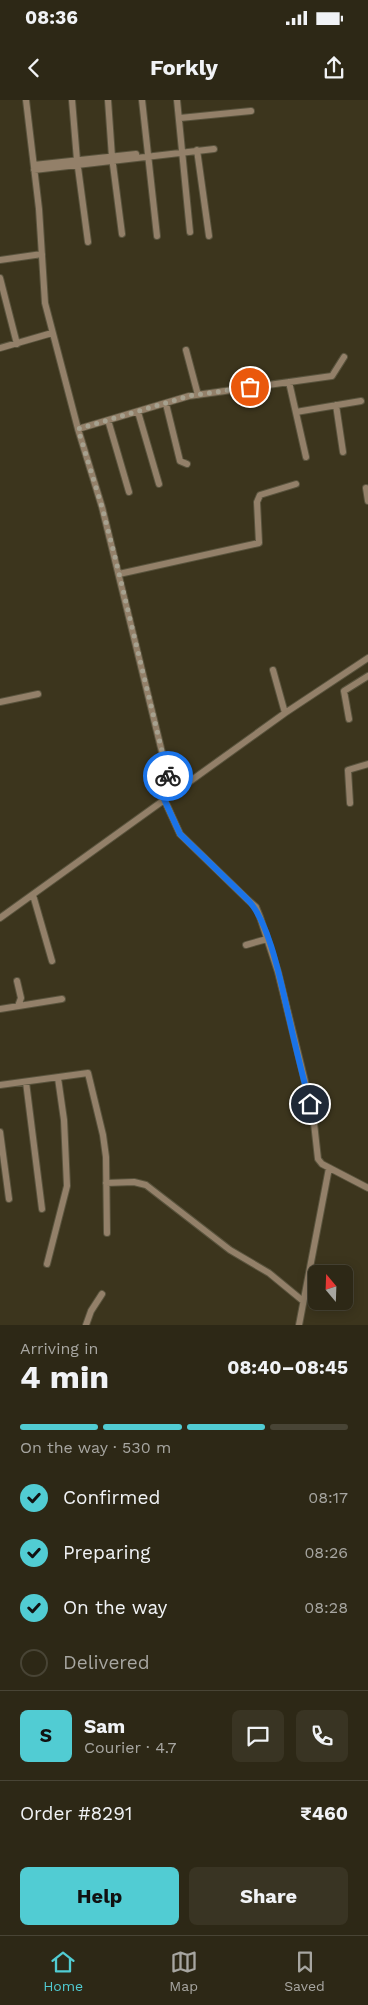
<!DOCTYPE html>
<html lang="en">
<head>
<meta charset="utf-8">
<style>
  body { margin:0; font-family:"Work Sans",sans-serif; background:#393423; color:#f1f3f6; height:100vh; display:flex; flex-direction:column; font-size:19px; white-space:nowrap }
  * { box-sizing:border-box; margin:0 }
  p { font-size:16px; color:#a7a6a1 }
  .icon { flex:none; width:28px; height:28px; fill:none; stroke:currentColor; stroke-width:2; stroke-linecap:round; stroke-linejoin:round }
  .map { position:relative; height:1225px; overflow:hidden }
  .drawer { display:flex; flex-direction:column; background:#2d2816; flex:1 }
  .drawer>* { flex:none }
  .needle { width:32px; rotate:341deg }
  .buttons { position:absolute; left:308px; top:1165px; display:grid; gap:10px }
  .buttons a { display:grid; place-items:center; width:45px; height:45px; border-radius:8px; background:#2d2816; box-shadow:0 2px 12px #0003,0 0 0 1px #484435; font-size:25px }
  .pin { position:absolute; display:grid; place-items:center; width:42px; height:42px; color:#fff; margin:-21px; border:2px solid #fff; border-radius:50%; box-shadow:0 1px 5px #0007 }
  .courier { position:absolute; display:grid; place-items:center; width:50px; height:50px; margin:-25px; border:4px solid #1a73e8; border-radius:50%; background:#fff; color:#222; box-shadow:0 1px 6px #0007 }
  .head em { font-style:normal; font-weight:700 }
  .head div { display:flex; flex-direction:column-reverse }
  .head { display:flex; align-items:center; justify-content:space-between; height:85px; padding:0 20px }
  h1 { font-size:32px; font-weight:700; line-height:38px }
  .bar { display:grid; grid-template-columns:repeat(4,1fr); gap:8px 5px; align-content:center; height:60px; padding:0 20px }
  .bar i { height:6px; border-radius:4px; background:#484435 }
  .bar .selected { background:#51ccd3 }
  .bar p { grid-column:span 4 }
  .line { display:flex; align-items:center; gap:12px; padding:0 20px; border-top:1px solid #484435 }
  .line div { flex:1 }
  .round { display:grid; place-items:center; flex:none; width:52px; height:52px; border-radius:8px; background:#393423 }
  ol { padding:0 20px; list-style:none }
  li { display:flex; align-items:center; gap:15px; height:55px }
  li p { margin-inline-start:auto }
  li .icon { padding:5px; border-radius:50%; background:#51ccd3; color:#111; stroke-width:4 }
  li:last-child { color:#a7a6a1 }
  li i { width:28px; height:28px; border:2px solid #484435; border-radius:50% }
  .action { display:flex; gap:10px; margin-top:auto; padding:10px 20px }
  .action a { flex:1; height:58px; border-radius:8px; background:#51ccd3; color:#111; font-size:20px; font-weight:700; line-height:58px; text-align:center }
  .action a+a { background:#393423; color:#f1f3f6 }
  .status { display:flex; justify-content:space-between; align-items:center; height:35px; padding:0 25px; background:#2d2816; direction:ltr }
  .status svg { height:14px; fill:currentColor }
  header { display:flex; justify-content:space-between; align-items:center; height:65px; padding:0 20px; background:#2d2816; font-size:22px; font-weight:700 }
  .tab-bar { display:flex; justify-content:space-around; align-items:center; height:70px; border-top:1px solid #484435; background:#2d2816; font-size:14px; color:#a7a6a1 }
  .tab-bar a { display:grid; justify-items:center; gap:2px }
  .tab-bar .selected { color:#51ccd3 }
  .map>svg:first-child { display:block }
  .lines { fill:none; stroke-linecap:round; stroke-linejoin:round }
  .minor-casing { stroke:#59533d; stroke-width:8 }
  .minor { stroke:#938069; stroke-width:6 }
  .done { stroke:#a6a18f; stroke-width:5; stroke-dasharray:0 9 }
  .route { stroke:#1a73e8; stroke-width:6 }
</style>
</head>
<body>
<div class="status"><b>08:36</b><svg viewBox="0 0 49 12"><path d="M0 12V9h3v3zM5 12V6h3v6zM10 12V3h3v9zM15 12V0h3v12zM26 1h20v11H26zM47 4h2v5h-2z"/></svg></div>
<header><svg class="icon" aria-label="back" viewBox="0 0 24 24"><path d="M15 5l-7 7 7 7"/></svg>Forkly<svg class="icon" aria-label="share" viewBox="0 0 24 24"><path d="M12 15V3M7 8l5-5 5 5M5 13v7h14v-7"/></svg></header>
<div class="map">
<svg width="368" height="1225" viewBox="0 0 368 1225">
  <rect width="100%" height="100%" fill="#3c351d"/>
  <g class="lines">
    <defs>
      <path id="minor" d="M26,0L39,109L45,203L78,329L102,407L172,693
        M72,0L77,60L88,142
        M108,0L112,57L122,134
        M142,0L157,136
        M177,0L190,132
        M180,18L251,11
        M197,50L209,136
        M34,65L136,54
        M34,70L214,49
        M0,160L42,154
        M0,178L17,244
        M0,248L52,233
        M186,250L198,295
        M289,282L306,357
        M166,304L180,361L187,364
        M336,305L343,352
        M138,312L159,384
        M296,312L361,301
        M108,320L129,392
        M78,329L189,296L332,276L344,257
        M366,388L368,401
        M119,474L259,443L257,402L260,395L296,384
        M273,570L285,613
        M0,602L38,594
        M349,619L344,591L368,576
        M164,699L180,734L248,800L256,807L260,817L278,872L313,1014L318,1059L322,1064L368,1088
        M350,703L348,670L368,664
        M33,795L52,861
        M0,818L285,613L368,558
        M246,845L267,839
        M17,881L21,898L18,906
        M0,909L62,899
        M26,982L42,1109
        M0,985L88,973L103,1035L106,1057L107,1133
        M0,1032L9,1099
        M106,1083L134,1082L146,1085L230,1150L269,1173L303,1201
        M47,1164L67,1086L64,1020L58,978
        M86,1225L91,1211L102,1194
        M299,1225L329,1068"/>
    </defs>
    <use href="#minor" class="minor-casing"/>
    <use href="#minor" class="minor"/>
  </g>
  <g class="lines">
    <path class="done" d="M168,676L115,457L102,407L78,329L189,296L250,287"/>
    <path class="route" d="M168,676L172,693L164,699L180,734L248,800C271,824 282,889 290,922C296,949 303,977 310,1004"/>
  </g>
</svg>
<div class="buttons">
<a><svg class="needle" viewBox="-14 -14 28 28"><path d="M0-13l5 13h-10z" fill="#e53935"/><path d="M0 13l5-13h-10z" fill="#a7a6a1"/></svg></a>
</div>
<div class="pin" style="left:250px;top:287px;background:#ea580c"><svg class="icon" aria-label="bag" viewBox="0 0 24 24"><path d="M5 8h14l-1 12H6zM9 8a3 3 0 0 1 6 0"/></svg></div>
<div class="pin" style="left:310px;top:1004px;background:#1f2937"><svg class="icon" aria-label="home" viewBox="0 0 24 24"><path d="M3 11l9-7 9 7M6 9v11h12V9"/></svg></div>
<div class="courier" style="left:168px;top:676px"><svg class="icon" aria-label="bike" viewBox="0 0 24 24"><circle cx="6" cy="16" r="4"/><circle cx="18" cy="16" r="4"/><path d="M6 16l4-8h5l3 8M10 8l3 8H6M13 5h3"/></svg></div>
</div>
<section class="drawer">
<div class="head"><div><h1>4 min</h1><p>Arriving in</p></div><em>08:40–08:45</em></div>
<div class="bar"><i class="selected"></i><i class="selected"></i><i class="selected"></i><i></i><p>On the way · 530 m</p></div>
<ol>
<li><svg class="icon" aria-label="check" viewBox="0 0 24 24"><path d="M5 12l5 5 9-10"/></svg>Confirmed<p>08:17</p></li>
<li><svg class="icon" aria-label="check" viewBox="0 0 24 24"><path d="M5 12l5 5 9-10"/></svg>Preparing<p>08:26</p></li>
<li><svg class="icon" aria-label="check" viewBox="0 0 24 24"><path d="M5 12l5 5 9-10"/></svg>On the way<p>08:28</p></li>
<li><i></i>Delivered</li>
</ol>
<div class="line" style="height:90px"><b class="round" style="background:#51ccd3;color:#111">S</b><div><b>Sam</b><p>Courier · 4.7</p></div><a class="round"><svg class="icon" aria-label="chat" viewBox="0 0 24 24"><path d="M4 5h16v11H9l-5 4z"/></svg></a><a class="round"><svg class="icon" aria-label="phone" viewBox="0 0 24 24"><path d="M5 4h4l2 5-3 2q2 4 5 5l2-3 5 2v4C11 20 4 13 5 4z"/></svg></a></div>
<div class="line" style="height:65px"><div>Order #8291</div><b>₹460</b></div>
<div class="action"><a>Help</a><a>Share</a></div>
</section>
<nav class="tab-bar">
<a class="selected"><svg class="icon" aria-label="home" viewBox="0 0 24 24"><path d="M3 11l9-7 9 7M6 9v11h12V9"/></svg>Home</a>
<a><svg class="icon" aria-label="map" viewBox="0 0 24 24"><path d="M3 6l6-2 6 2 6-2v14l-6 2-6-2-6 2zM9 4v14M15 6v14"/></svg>Map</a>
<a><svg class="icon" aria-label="saved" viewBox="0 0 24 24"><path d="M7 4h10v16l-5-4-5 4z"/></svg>Saved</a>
</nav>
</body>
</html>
